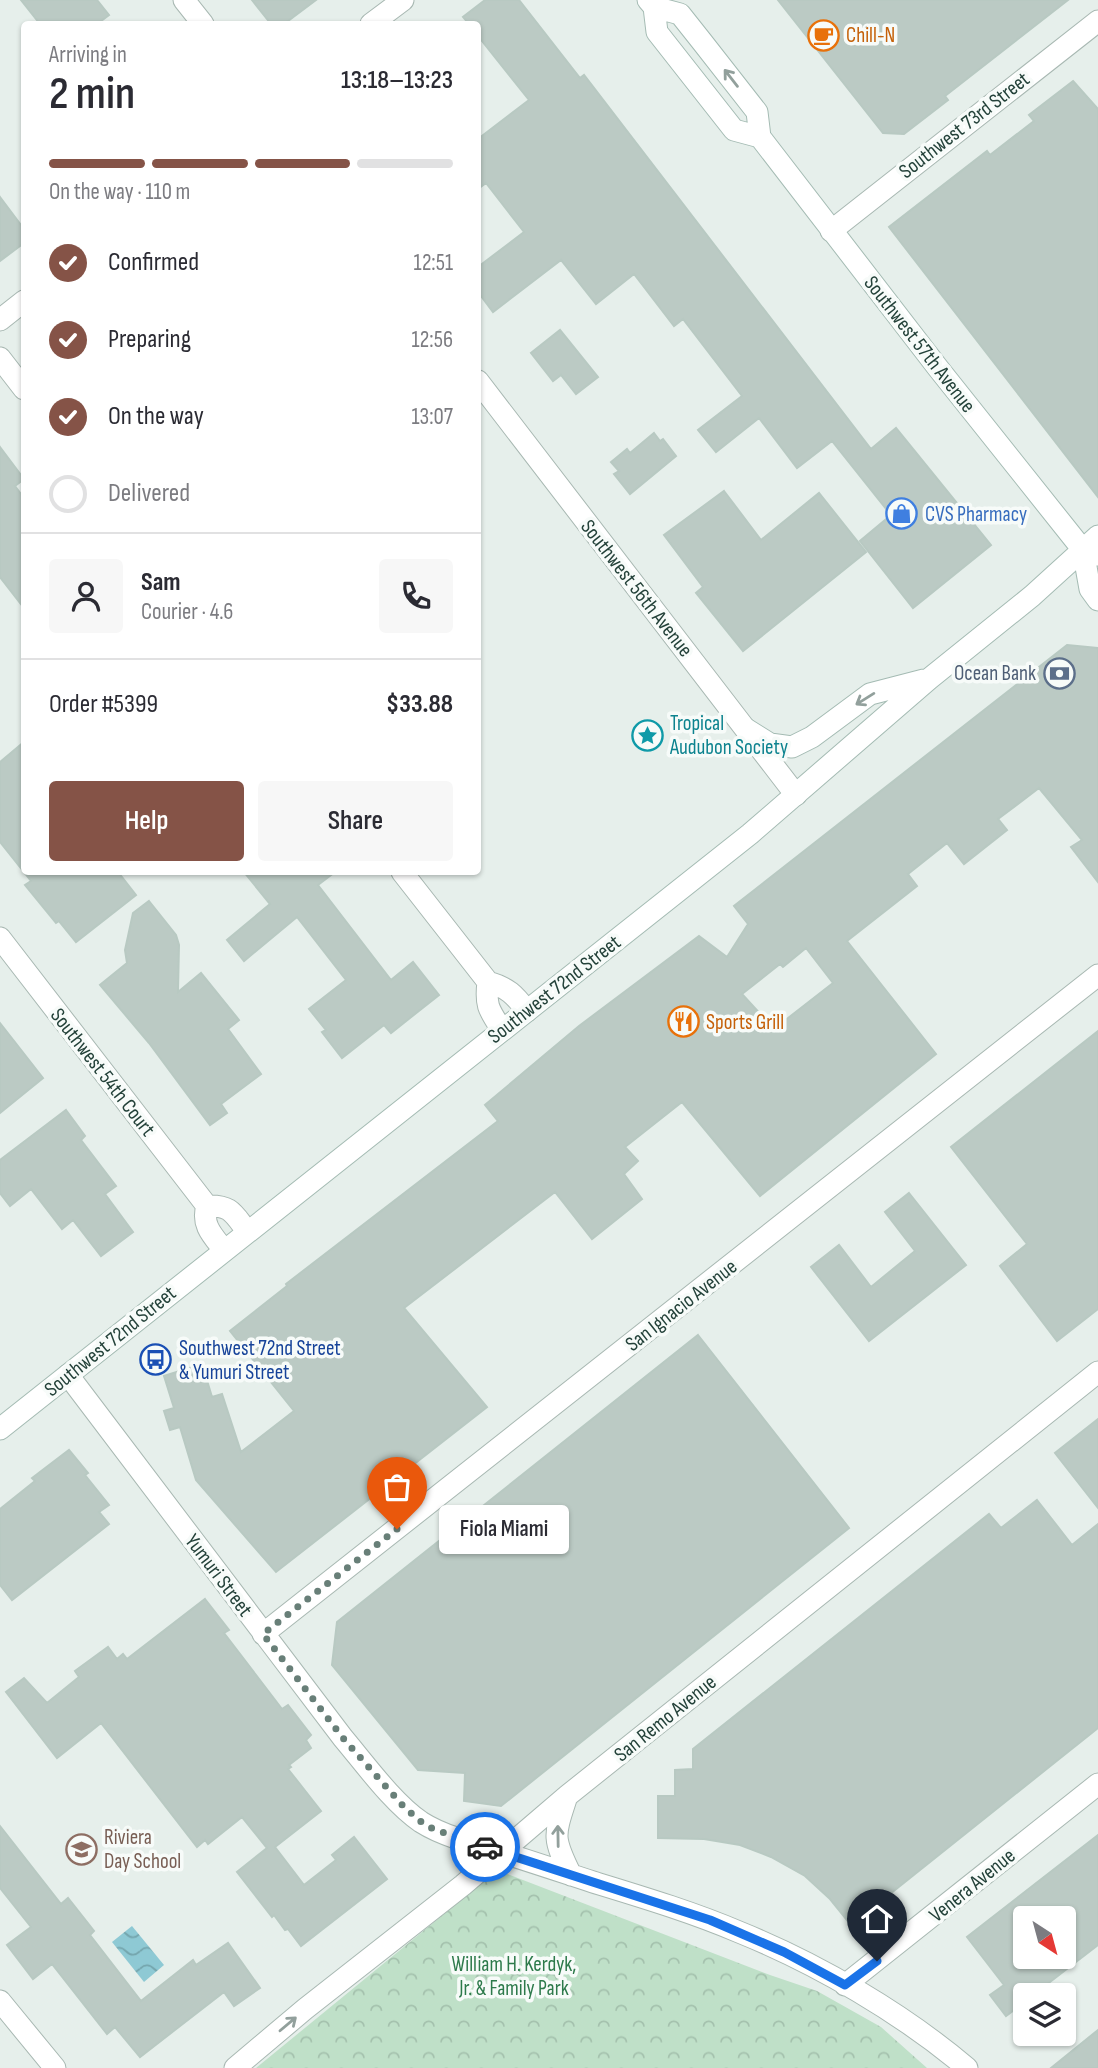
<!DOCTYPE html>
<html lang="en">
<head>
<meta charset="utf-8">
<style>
  body { margin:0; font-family:"Sofia Sans Condensed",sans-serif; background:#f7f7f7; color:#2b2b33; height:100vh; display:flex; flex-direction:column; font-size:26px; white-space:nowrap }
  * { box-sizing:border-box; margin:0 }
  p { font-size:23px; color:#7c7c81 }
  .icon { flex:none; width:38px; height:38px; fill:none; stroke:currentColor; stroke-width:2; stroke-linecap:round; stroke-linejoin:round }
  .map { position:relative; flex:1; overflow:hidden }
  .sheet { position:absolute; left:21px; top:21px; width:460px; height:854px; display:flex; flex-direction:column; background:#fff; border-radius:7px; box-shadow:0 2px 5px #0004 }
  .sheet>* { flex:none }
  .needle { width:46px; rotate:144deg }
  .controls { position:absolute; left:1013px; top:1906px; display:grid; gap:14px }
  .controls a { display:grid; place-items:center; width:63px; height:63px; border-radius:7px; background:#fff; box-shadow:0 2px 5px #0004; font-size:35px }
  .pin { position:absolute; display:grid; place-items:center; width:60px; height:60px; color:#fff; margin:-72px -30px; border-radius:50% 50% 50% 0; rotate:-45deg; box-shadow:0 0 7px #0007 }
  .pin .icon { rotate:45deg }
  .courier { position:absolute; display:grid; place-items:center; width:70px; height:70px; margin:-35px; border:5px solid #1a73e8; border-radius:50%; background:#fff; color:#222; box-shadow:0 2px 9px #0007 }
  .bubble { position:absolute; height:49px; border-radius:7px; background:#fff; box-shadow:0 2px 5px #0004; font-size:23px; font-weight:600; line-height:49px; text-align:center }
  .headline em { font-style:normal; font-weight:600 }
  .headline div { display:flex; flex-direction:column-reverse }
  .headline { display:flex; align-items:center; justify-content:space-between; height:119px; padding:0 28px }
  h1 { font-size:46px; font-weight:600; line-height:52px }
  .bar { display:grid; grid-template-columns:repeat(4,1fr); gap:10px 7px; align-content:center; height:84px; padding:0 28px }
  .bar i { height:9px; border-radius:5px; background:#e1e1e2 }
  .bar .selected { background:#855347 }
  .bar p { grid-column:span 4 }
  .line { display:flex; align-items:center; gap:18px; padding:0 28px; border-top:2px solid #e1e1e2 }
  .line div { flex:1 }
  .round { display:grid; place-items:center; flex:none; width:74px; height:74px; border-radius:7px; background:#f7f7f7 }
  ol { padding:0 28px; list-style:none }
  li { display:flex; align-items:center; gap:21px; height:77px }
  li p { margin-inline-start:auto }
  li .icon { padding:7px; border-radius:50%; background:#855347; color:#fff; stroke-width:4 }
  li:last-child { color:#7c7c81 }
  li i { width:38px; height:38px; border:4px solid #e1e1e2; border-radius:50% }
  .primary-button { display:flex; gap:14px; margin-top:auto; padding:14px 28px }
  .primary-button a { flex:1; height:80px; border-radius:7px; background:#855347; color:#fff; font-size:28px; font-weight:600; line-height:80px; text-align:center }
  .primary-button a+a { background:#f7f7f7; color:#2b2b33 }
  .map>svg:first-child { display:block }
  .forest { fill:url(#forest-crowns) }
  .water { fill:url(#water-waves) }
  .building { fill:#bbcac4; stroke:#b8c9c2; stroke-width:2; fill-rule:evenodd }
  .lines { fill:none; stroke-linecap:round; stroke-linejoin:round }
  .minor-casing { stroke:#a8b8b2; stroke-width:23 }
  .secondary-casing { stroke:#a4bbb3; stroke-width:23 }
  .minor { stroke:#fff; stroke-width:21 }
  .secondary { stroke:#fff; stroke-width:21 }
  .oneway { stroke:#92a09c }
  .done { stroke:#687f78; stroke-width:7; stroke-dasharray:0 12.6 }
  .route { stroke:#1a73e8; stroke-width:9 }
  .labels { text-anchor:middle; stroke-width:7; stroke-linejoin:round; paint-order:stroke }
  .food-label { font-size:21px; fill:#c56008; stroke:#f7fbf9; text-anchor:start }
  .street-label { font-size:21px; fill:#24423a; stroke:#f7fbf9 }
  .shop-label { font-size:21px; fill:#366cbe; stroke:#f7fbf9; text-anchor:start }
  .service-label { font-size:21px; fill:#4e5e75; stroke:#f7fbf9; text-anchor:end }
  .culture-label { font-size:21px; fill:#0d838f; stroke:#f7fbf9; text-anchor:start }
  .transit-label { font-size:21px; fill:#164399; stroke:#f7fbf9; text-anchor:start }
  .education-label { font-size:21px; fill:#785e54; stroke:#f7fbf9; text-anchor:start }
  .park-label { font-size:21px; fill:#2d7a4b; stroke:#f7fbf9 }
</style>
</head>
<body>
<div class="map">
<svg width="1098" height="2068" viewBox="0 0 1098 2068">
  <defs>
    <pattern id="forest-crowns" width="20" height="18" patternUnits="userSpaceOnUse" patternTransform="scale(1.75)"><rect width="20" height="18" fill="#bfe0c8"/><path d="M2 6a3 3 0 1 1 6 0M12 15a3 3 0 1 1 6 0" fill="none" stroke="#a4c1ad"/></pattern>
    <pattern id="water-waves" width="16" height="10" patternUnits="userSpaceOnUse" patternTransform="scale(1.75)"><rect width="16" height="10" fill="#8ec9d4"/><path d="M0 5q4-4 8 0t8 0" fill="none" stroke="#74a5ad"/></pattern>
  </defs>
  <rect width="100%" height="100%" fill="#e6efeb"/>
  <path class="forest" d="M505,1873L770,1975L817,1991L881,2027L927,2068H256L488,1878Z"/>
  <path class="water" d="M132,1926L164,1965L144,1982L112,1942Z"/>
  <path class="building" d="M21,0H97L109,15L97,24H40Z
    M252,0H316L284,24H271Z
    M485,0H519L580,78L584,75L871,449L896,428L991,545L913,608L860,541L891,515L832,441L797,468L759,418L716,452L698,430L742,396L683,319L674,326L634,274L596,304L561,260L493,312L478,292V267L524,232L486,183L478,189V139L529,100L478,36V24H469L463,17Z
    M778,0H1068L945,96L948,100L904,134L883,133Z
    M1073,81L1098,109V497L889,227L987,151L990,155L1034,121L1029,115Z
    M0,197L24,229V243L0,261Z
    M560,330L598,377L576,394L561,375L553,381L531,353Z
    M654,433L660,441L663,439L676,456L630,494L614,474L619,471L611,462L627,449L630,453Z
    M0,447L24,479L15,486L24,498V608L0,577Z
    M724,491L761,540L819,493L866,552L743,651L696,593L703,587L664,535Z
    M1067,645L1098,648V882L1071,847L1082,840L1039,788L998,819L1007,830L964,864L947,843L908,874L917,886L847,941L936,1054L760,1196L682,1102L625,1147L638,1161L624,1174L642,1199L592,1239L555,1192L404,1308L487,1407L276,1572L196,1480L180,1427L170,1430L164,1411L174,1408L164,1376L202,1364L212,1397L222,1394L241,1452L294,1411L230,1331L287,1286L286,1284L498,1121L485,1105L579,1026L699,936L727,957L748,924L734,906ZM806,948L833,983L774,1029L742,994L780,964L783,967Z
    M24,742V872H118L136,895L76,942L59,921L56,923L25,885L31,881L0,842V762Z
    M244,872H335L318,885L391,980L413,962L439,995L391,1033L384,1025L342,1058L322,1032L326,1030L309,1009L346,980L297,917L244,961L227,940L270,904Z
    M149,901L176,935L179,945L178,992L201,973L239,1020L228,1029L261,1074L221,1104L227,1113L210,1125L149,1043L100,985L127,963L125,950L133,913Z
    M0,1023L43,1078L0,1113Z
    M1098,1031V1309L1057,1341L1000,1266L1027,1244L951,1147Z
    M66,1110L85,1136L81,1140L116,1186L105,1194L133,1232L101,1256L73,1220L62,1229L31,1189L10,1206L0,1193V1160Z
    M909,1193L966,1265L869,1341L811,1267L839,1245L871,1287L915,1251L885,1212Z
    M698,1335L849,1528L501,1806L464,1801L465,1773L418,1770L332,1665L337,1622Z
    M1098,1419V1508L1055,1453Z
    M69,1450L88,1473L85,1475L109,1505L99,1512L109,1524L12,1600L0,1585V1509L35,1481L32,1478Z
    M1037,1500L1072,1545L1098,1524V1728L851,1925L830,1899L805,1876L771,1857L740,1845L704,1839L658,1838V1796H675V1770L693,1769V1749L989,1514L1001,1528Z
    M205,1599L229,1630L224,1633L282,1709L288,1705L311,1735L306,1740L311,1748L289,1765L291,1767L288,1769L321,1811L275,1847L304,1885L336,1860L332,1855L354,1837L387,1879L301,1946L288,1929L285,1930L274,1915L272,1917L237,1872L267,1848L242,1817L208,1844L205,1840L197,1847L101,1723L57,1758L6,1692L24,1678L47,1703L79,1677L75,1671L108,1647L117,1659L123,1654L127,1659Z
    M0,1826L61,1904L68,1898L94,1931L90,1935L141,2001L193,1960L196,1965L228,1943L260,1988L234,2006L224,1992L140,2057L115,2027L107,2034L52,1964L33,1979L7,1945L31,1927L0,1888Z
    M1098,1835V1945L1033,1995H1026V2001L1006,2016L990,1995L1004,1985L967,1937ZM1026,1918H1064V1956H1026Z
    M1098,2030V2068H1051Z"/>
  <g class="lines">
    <defs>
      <path id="minor" d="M184,0L203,24
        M371,24L403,0
        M831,231L1098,21
        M0,320L24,301
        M0,358L24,389
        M478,381L796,795
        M402,872L488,982C508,988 514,994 527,1011
        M0,938L207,1206
        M488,982C485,1006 489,1010 502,1030
        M207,1206C231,1205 233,1213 247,1231
        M207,1206C201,1225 213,1236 224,1250
        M68,1375L343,1738C365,1764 393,1803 421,1822C432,1829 444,1834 456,1838C502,1852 547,1867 593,1882C642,1897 692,1912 739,1932C818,1964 902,2013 967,2068
        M263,1634L1098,975
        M567,1796C554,1836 552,1837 571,1875
        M845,1985L1098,1784
        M0,2001L55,2068
        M235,2068L305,2009L463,1885L567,1796L1098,1372"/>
      <path id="secondary" d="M648,0L654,7L657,32L734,130L760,137
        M654,7L680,14L703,43L757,112L760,137L938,368L1083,550L1097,555
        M1083,550L1090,589L1098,600
        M746,729L770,744L792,747L812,737L870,694L924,680
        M0,1429L750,834L929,679L1032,596L1098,536"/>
    </defs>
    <use href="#minor" class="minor-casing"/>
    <use href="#secondary" class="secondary-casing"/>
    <use href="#minor" class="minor"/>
    <use href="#secondary" class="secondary"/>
  </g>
  <defs><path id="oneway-shaft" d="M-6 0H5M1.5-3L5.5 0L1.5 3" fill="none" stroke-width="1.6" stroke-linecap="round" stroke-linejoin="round" transform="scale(1.75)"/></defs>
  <g class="oneway">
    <use href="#oneway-shaft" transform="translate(731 78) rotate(-128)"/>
    <use href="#oneway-shaft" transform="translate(865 699) rotate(148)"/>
    <use href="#oneway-shaft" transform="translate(558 1836) rotate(-91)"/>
    <use href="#oneway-shaft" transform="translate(288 2024) rotate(-40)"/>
  </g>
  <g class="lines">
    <path class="done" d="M397,1529L263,1634L343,1738L404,1807L420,1821L433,1829L485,1847"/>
    <path class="route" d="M485,1847L710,1920L784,1952L845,1985L877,1961"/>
  </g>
  <defs>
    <symbol id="cafe-ring" viewBox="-11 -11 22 22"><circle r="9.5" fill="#f7fbf9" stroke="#e8710a" stroke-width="1.5"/><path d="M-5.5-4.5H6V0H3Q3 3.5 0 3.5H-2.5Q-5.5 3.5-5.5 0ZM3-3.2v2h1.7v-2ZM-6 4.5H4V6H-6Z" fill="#e8710a"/></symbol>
    <symbol id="shop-ring" viewBox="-11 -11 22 22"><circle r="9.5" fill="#f7fbf9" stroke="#3f7fe0" stroke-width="1.5"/><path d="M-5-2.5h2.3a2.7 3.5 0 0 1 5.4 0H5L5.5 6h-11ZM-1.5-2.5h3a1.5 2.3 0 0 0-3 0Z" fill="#3f7fe0"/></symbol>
    <symbol id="bank-ring" viewBox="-11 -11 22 22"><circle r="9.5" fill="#f7fbf9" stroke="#5c6f8a" stroke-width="1.5"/><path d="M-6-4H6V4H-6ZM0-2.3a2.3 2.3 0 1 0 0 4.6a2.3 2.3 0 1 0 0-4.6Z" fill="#5c6f8a"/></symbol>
    <symbol id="sight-ring" viewBox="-11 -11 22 22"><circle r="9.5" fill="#f7fbf9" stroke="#0f9aa8" stroke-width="1.5"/><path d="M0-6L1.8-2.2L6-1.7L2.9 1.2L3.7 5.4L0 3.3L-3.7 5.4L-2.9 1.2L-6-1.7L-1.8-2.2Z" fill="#0f9aa8"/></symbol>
    <symbol id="restaurant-ring" viewBox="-11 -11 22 22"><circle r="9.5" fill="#f7fbf9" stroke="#e8710a" stroke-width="1.5"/><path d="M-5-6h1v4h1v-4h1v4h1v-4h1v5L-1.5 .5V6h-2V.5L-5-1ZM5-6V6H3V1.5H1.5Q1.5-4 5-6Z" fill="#e8710a"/></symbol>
    <symbol id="bus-ring" viewBox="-11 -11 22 22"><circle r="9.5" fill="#f7fbf9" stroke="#1a4fb4" stroke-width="1.5"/><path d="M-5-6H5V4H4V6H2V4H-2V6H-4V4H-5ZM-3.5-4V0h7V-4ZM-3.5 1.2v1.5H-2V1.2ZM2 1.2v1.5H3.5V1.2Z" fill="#1a4fb4"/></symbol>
    <symbol id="school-ring" viewBox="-11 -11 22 22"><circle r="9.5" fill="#f7fbf9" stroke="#8d6e63" stroke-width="1.5"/><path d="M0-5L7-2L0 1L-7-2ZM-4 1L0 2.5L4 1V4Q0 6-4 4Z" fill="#8d6e63"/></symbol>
  </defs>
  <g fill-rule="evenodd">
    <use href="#cafe-ring" x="806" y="18" width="35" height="35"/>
    <use href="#shop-ring" x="884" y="496" width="35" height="35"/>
    <use href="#bank-ring" x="1042" y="656" width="35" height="35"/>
    <use href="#sight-ring" x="630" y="718" width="35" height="35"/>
    <use href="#restaurant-ring" x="666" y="1004" width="35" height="35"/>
    <use href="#bus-ring" x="138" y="1342" width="35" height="35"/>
    <use href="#school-ring" x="64" y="1832" width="35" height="35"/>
  </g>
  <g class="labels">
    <g class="food-label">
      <text x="846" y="42">Chill-N</text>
      <text x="706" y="1029">Sports Grill</text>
    </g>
    <g class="street-label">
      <text transform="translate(964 125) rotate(-38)" y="7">Southwest 73rd Street</text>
      <text transform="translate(920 344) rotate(52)" y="7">Southwest 57th Avenue</text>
      <text transform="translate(637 588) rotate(52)" y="7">Southwest 56th Avenue</text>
      <text transform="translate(554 989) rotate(-38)" y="7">Southwest 72nd Street</text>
      <text transform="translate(103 1072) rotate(52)" y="7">Southwest 54th Court</text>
      <text transform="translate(681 1305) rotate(-38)" y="7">San Ignacio Avenue</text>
      <text transform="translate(110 1341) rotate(-39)" y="7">Southwest 72nd Street</text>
      <text transform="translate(219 1575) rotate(53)" y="7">Yumuri Street</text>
      <text transform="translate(665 1718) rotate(-39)" y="7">San Remo Avenue</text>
      <text transform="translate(972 1885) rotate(-39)" y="7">Venera Avenue</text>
    </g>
    <g class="shop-label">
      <text x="925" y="521">CVS Pharmacy</text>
    </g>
    <g class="service-label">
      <text x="1036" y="680">Ocean Bank</text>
    </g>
    <g class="culture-label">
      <text x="670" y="730">Tropical<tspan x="670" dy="24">Audubon Society</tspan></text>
    </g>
    <g class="transit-label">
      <text x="179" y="1355">Southwest 72nd Street<tspan x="179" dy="24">&amp; Yumuri Street</tspan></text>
    </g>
    <g class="education-label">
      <text x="104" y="1844">Riviera<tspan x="104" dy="24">Day School</tspan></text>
    </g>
    <g class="park-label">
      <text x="514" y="1971">William H. Kerdyk,<tspan x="514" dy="24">Jr. &amp; Family Park</tspan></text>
    </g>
  </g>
</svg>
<div class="controls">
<a><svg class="needle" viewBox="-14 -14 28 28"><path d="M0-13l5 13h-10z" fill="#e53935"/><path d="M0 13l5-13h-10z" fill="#7c7c81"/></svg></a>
<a><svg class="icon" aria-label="layers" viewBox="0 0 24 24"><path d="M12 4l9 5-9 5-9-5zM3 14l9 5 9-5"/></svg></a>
</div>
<div class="pin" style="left:397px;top:1529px;background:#ea580c"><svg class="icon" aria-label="bag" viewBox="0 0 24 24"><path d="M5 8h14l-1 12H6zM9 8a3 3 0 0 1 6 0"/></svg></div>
<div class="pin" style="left:877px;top:1961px;background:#1f2937"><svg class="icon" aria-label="home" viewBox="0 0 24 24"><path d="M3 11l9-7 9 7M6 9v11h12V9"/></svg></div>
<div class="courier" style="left:485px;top:1847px"><svg class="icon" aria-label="car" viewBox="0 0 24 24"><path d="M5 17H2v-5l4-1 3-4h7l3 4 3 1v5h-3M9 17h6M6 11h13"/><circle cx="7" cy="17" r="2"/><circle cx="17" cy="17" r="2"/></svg></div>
<div class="bubble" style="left:439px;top:1505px;width:130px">Fiola Miami</div>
<section class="sheet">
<div class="headline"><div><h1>2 min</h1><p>Arriving in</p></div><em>13:18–13:23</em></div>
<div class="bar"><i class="selected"></i><i class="selected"></i><i class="selected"></i><i></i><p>On the way · 110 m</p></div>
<ol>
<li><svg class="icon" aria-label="check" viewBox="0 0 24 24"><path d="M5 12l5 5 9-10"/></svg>Confirmed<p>12:51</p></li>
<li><svg class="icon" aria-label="check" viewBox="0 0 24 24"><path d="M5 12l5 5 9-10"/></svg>Preparing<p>12:56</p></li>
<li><svg class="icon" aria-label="check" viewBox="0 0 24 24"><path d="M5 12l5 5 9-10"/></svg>On the way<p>13:07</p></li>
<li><i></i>Delivered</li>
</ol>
<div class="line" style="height:126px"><a class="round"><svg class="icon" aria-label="person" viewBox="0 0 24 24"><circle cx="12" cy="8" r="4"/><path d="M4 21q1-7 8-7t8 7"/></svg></a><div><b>Sam</b><p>Courier · 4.6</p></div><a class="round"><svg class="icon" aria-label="phone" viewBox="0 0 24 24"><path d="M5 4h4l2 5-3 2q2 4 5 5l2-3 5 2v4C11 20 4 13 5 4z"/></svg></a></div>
<div class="line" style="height:91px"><div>Order #5399</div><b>$33.88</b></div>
<div class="primary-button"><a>Help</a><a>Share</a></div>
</section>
</div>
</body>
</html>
